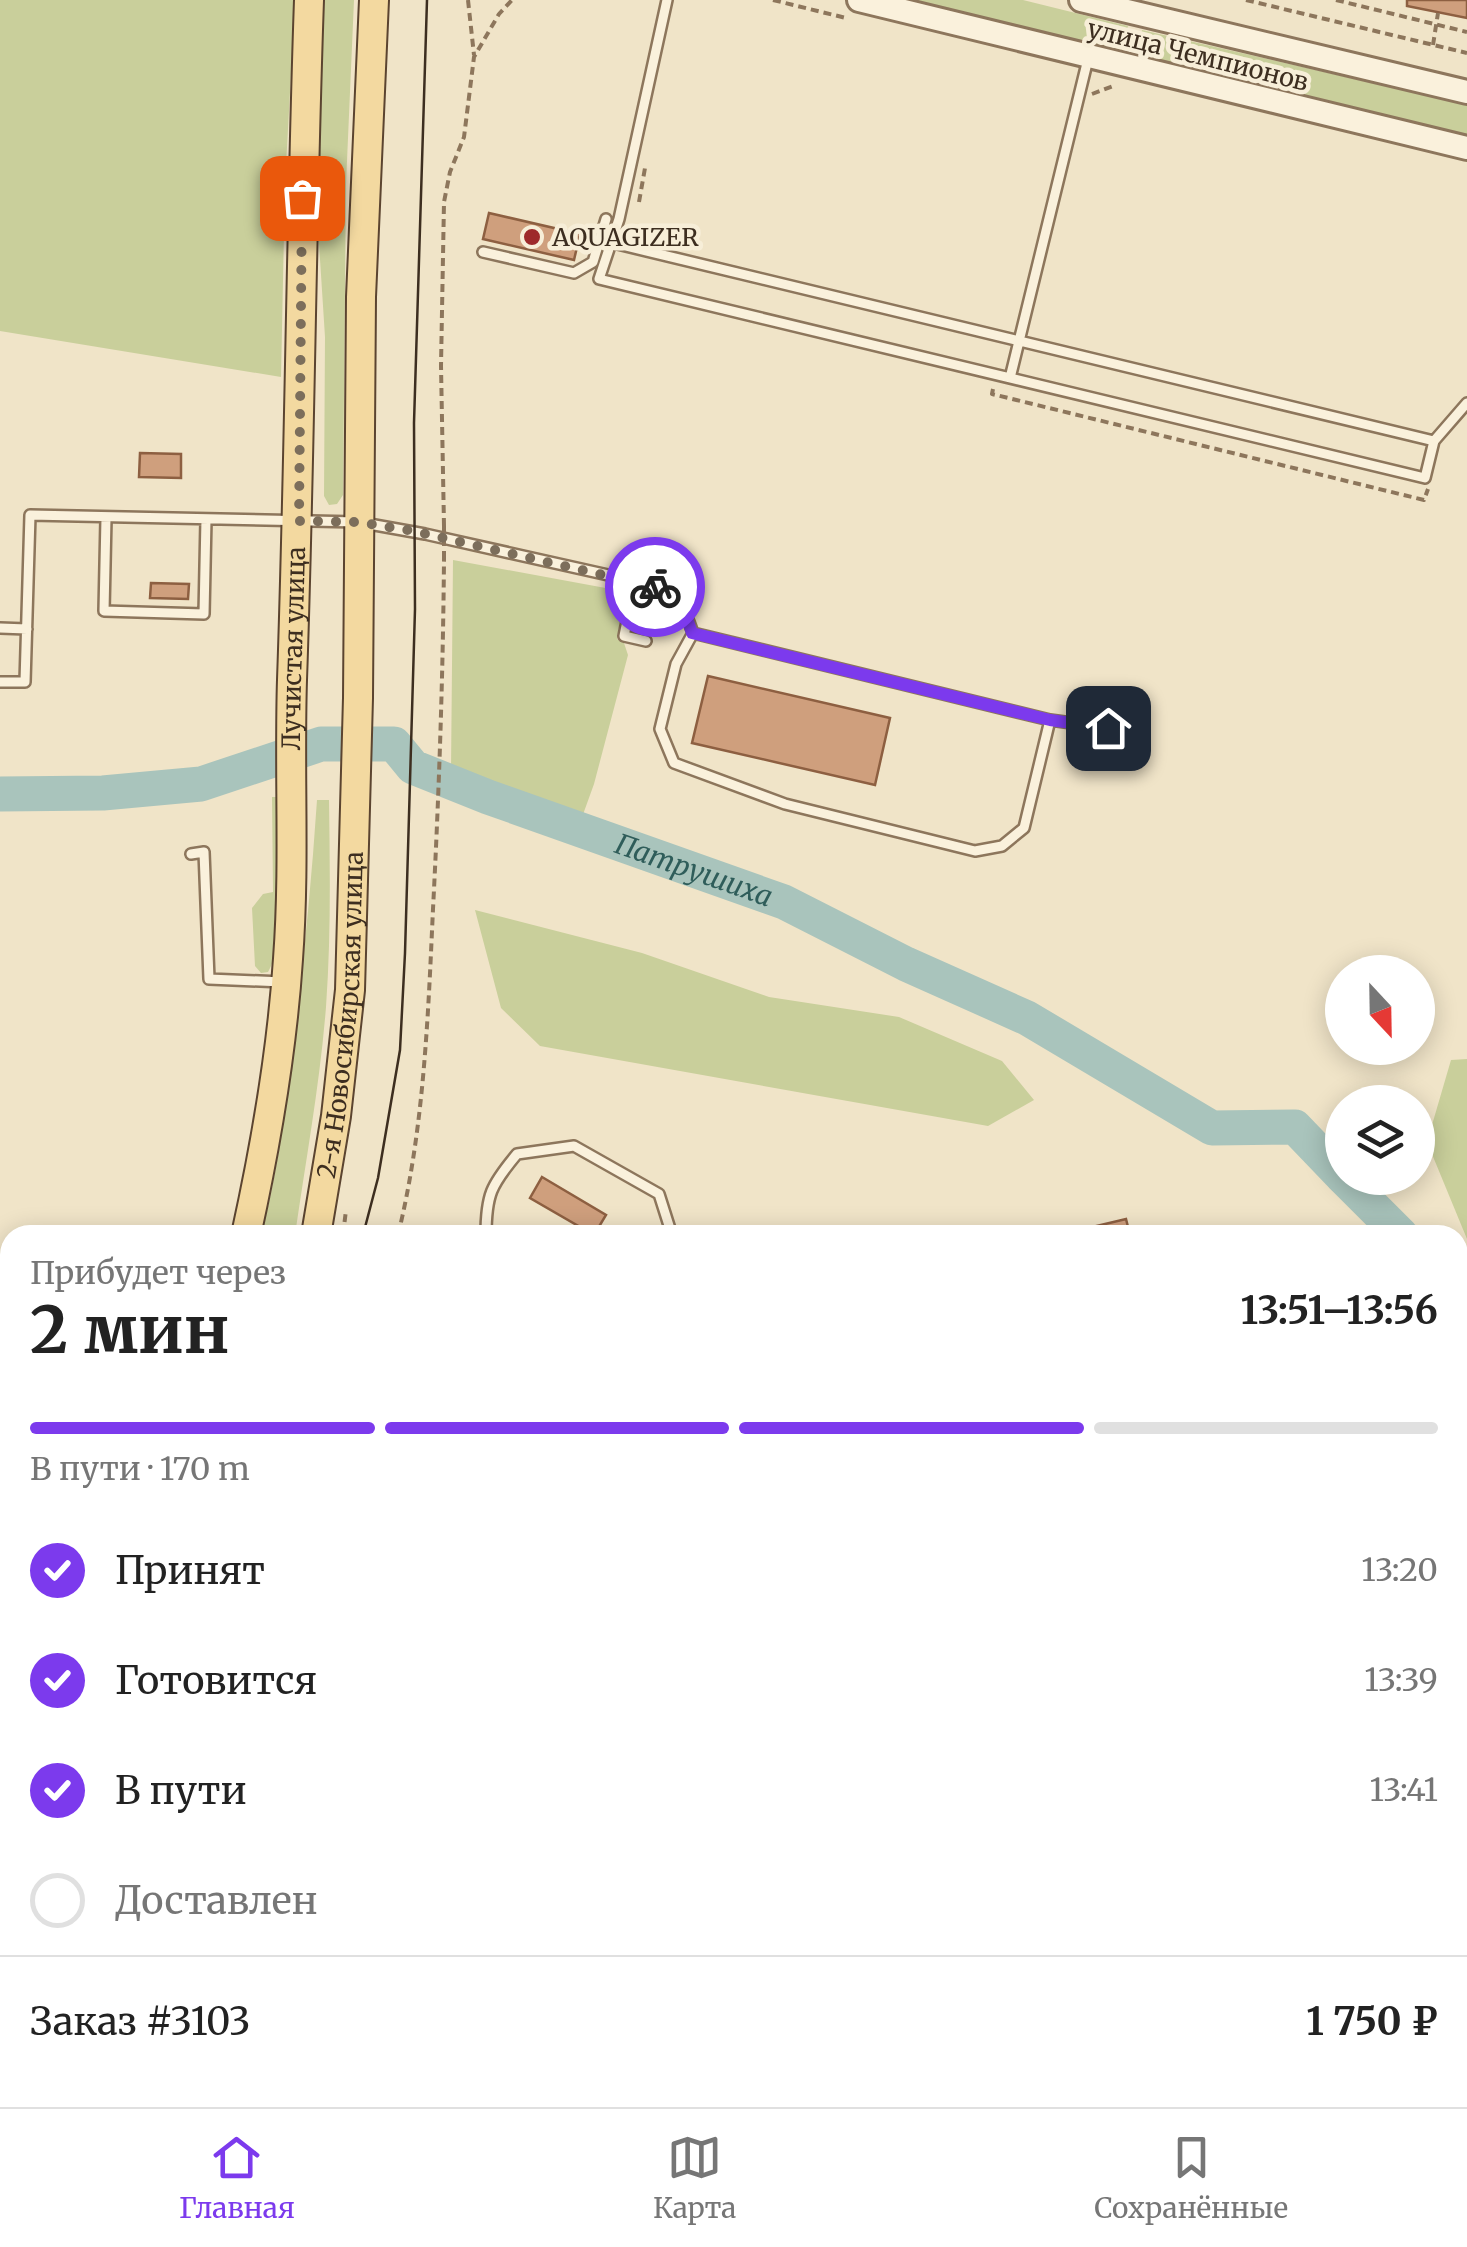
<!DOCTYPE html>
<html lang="ru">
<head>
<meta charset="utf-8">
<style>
  body { margin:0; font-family:Merriweather,serif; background:#f2f2f2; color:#222; height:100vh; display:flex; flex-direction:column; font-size:38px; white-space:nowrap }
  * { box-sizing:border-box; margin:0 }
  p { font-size:32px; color:#767676 }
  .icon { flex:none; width:55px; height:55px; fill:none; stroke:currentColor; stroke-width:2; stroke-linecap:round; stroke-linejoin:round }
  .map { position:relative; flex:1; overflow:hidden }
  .drawer { position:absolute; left:0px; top:1225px; width:1468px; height:882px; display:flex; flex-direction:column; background:#fff; border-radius:30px 30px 0 0; box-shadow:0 5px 25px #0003 }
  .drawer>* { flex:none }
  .needle { width:65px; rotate:158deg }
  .controls { position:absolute; left:1325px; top:955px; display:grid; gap:20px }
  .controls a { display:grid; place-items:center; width:110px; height:110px; border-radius:50%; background:#fff; box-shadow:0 5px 25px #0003; font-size:50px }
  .pin { position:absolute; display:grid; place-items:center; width:85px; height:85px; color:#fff; margin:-42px; border-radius:20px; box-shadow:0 5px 15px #0006 }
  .courier { position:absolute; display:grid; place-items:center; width:100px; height:100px; margin:-50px; border:8px solid #7c3aed; border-radius:50%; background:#fff; color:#222; box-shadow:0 2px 12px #0007 }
  .summary em { font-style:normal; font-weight:700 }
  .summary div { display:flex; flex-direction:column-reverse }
  .summary { display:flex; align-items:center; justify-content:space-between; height:170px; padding:0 30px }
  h1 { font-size:65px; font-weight:700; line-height:75px }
  .bar { display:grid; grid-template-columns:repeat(4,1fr); gap:15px 10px; align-content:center; height:120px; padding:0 30px }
  .bar i { height:12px; border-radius:8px; background:#e0e0e0 }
  .bar .active { background:#7c3aed }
  .bar p { grid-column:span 4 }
  .line { display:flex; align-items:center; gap:25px; padding:0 30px; border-top:2px solid #e0e0e0 }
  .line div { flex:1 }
  ol { padding:0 30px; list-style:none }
  li { display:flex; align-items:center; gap:30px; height:110px }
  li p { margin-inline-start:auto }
  li .icon { padding:10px; border-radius:50%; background:#7c3aed; color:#fff; stroke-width:4 }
  li:last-child { color:#767676 }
  li i { width:55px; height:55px; border:5px solid #e0e0e0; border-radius:50% }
  .dock { display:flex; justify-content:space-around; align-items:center; height:140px; border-top:2px solid #e0e0e0; background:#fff; font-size:28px; color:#767676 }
  .dock a { display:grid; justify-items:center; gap:5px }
  .dock .active { color:#7c3aed }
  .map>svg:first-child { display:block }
  .green { fill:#c9cf9b }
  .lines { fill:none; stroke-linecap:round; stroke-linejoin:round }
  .stream { stroke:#6f938a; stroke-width:6 }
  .river { stroke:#a9c4bc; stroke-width:35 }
  .building { fill:#cf9f7d; stroke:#8d5f41; stroke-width:2.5 }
  .service-casing { stroke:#8d765c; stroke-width:14 }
  .tertiary-casing { stroke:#8d765c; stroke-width:28 }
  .primary-casing { stroke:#5b4430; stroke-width:32 }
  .path { stroke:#8d765c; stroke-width:4; stroke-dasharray:8 5; stroke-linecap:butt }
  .service { stroke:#faf1dc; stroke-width:9 }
  .tertiary { stroke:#faf1dc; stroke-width:22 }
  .primary { stroke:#f3d9a0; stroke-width:28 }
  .tram { stroke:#3d2e20; stroke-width:2.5 }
  .path-bridge { stroke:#8d765c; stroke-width:4; stroke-dasharray:8 5; stroke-linecap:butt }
  .done { stroke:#7c6e5b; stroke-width:10; stroke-dasharray:0 18 }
  .route { stroke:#7c3aed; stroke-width:12 }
  .poi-dot { fill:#9e2a2b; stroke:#f7eed8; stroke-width:4 }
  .labels { text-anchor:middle; stroke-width:9; stroke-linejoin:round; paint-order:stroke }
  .street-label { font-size:25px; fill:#3d2e20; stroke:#f7eed8 }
  .poi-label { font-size:25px; fill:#3d2e20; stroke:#f7eed8; text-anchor:start }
  .water-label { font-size:28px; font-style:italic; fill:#2f5d5a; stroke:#f7eed8 }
</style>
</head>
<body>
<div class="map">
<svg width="1467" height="2107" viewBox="0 0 1467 2107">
  <rect width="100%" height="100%" fill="#f0e4c8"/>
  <path class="green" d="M0,0H295L285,184L281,377L0,331Z
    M322,0H354L346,184L343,495L337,504L329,505L324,496L325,337L318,228Z
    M907,0H1023L1128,26L1121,54Z
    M1142,30L1467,105V136L1135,58Z
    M453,560L611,589C626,604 620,619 617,639L624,643L628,655L594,784L581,820L451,771Z
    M272,797H280C280,840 289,938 268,972L261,973L255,966L252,908L263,894L273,892Z
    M317,800H329C330,869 331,938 326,1007C320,1083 306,1159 295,1235H261C276,1180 283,1125 290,1068C302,979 311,890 317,800Z
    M475,910L642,953L769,997L899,1017L1002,1061L1034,1100L988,1126L540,1046L501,1008Z
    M1467,1059V1239L1427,1142L1451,1060Z
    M10,1814V1882L0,1901V1834Z"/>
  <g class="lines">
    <path class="stream" d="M1458,2056L1467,2035
      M1435,2105L1438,2098"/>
    <g class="river">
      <path id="s1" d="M0,794L103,793L201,784L321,744H394L413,767L488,797L784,902L906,964L1027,1018L1212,1128L1295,1127L1342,1176"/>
      <path d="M1344,1178L1401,1235"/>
      <path d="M1458,1291L1467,1300"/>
    </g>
  </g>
  <path class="building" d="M1407,0H1467V18L1407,6Z
    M489,213L580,234L574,260L483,239Z
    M140,453L181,454V478L139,477Z
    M151,583L189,584L188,599L150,598Z
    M640,601L658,605L651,633L634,629Z
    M708,676L890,718L875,785L692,743Z
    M542,1177L606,1215L594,1235L530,1198Z
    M1126,1219L1130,1235H1085L1084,1229Z"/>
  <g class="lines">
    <defs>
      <path id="service" d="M609,242L1434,441L1425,478L599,279L619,219L667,0
        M483,252L574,273L593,262L606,219
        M1010,378L1088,59
        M1434,441L1467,403
        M106,518L104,611L204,614L206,519
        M635,581L624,636L646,641
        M0,628L27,629
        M693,633L1050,720
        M0,682H25L30,515L358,522L425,534L635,581L679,595L693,633L676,664L660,729L674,763L785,804L975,851L1002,846L1024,828L1050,720L1108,728
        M191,854L204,852L209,979L283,982
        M486,1235C486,1195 491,1185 517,1154L574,1146L659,1194L672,1235
        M0,1490L10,1475"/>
      <path id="tertiary" d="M859,0L1467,148
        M1081,0L1467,92"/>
      <g id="primary">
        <path id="s2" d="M246,1235C266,1144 282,1052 288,959C295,866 289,773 292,680C300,453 301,227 309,0"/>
        <path id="s3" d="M316,1235L336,1116L350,990L358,698L361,297L374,0"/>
        <path d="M0,1797L10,1778"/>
        <path d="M0,1936L10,1917"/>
      </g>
    </defs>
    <use href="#service" class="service-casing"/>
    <use href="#tertiary" class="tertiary-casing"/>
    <use href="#primary" class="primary-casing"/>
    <path class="path" d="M468,0L474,55
      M773,0L846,18
      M1246,0L1467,53
      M1336,0L1467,32
      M1433,45L1438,13
      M1092,94L1116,85
      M639,202L645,168
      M993,389L992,394L1424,500L1428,489
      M444,526L441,366L444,202L450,172L464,137L474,57L499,14L512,0
      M343,1235L346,1210
      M398,1235C424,1129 428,1018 433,909C439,793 443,675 444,559
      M1458,2032L1467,2014
      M0,2054L10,2039"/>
    <use href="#service" class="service"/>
    <use href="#tertiary" class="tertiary"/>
    <use href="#primary" class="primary"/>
    <path class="tram" d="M363,1235L378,1178L400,1050L405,953L415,609L414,423L427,0
      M63,2107L70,2098"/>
    <path class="path-bridge" d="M444,559V526"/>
  </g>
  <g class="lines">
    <path class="done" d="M302,198L299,521L358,522L413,531L655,587"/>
    <path class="route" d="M655,587L679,595L692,633L1050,720L1108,728"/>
  </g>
  <circle class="poi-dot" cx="532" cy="237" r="10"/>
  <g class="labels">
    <g class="street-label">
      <text transform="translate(1198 55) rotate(14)" y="9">улица Чемпионов</text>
      <text dy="9" stroke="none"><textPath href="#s2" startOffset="590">Лучистая улица</textPath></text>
      <text dy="9" stroke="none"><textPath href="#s3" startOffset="222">2-я Новосибирская улица</textPath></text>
    </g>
    <g class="poi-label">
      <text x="552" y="246">AQUAGIZER</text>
    </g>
    <g class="water-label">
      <text dy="10" stroke="none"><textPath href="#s1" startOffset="730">Патрушиха</textPath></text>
    </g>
  </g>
</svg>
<div class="controls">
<a><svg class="needle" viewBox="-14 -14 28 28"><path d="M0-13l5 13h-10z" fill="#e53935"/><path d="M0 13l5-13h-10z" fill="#767676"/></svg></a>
<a><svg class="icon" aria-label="layers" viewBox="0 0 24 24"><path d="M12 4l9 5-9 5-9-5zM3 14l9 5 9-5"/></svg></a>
</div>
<div class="pin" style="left:302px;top:198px;background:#ea580c"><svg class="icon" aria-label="bag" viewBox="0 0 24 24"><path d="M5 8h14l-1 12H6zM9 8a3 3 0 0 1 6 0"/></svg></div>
<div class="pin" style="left:1108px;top:728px;background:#1f2937"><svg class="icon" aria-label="home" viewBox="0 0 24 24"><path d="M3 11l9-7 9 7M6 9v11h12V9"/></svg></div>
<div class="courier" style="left:655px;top:587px"><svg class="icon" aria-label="bike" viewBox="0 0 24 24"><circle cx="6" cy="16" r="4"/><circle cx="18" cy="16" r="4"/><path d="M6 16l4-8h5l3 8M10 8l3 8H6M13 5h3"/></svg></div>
<section class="drawer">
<div class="summary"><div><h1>2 мин</h1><p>Прибудет через</p></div><em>13:51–13:56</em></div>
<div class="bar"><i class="active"></i><i class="active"></i><i class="active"></i><i></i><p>В пути · 170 m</p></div>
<ol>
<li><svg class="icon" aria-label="check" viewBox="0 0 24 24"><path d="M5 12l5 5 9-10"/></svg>Принят<p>13:20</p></li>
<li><svg class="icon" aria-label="check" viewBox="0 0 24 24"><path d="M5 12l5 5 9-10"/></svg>Готовится<p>13:39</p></li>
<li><svg class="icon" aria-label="check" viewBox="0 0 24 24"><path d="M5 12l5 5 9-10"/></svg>В пути<p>13:41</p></li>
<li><i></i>Доставлен</li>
</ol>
<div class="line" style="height:130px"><div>Заказ #3103</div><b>1 750 ₽</b></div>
</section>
</div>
<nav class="dock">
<a class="active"><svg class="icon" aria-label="home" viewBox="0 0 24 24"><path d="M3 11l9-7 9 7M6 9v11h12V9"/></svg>Главная</a>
<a><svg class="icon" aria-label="map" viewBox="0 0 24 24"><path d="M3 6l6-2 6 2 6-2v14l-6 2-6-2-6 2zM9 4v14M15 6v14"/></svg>Карта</a>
<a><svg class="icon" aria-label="saved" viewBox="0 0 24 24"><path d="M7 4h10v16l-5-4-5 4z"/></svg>Сохранённые</a>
</nav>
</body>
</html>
